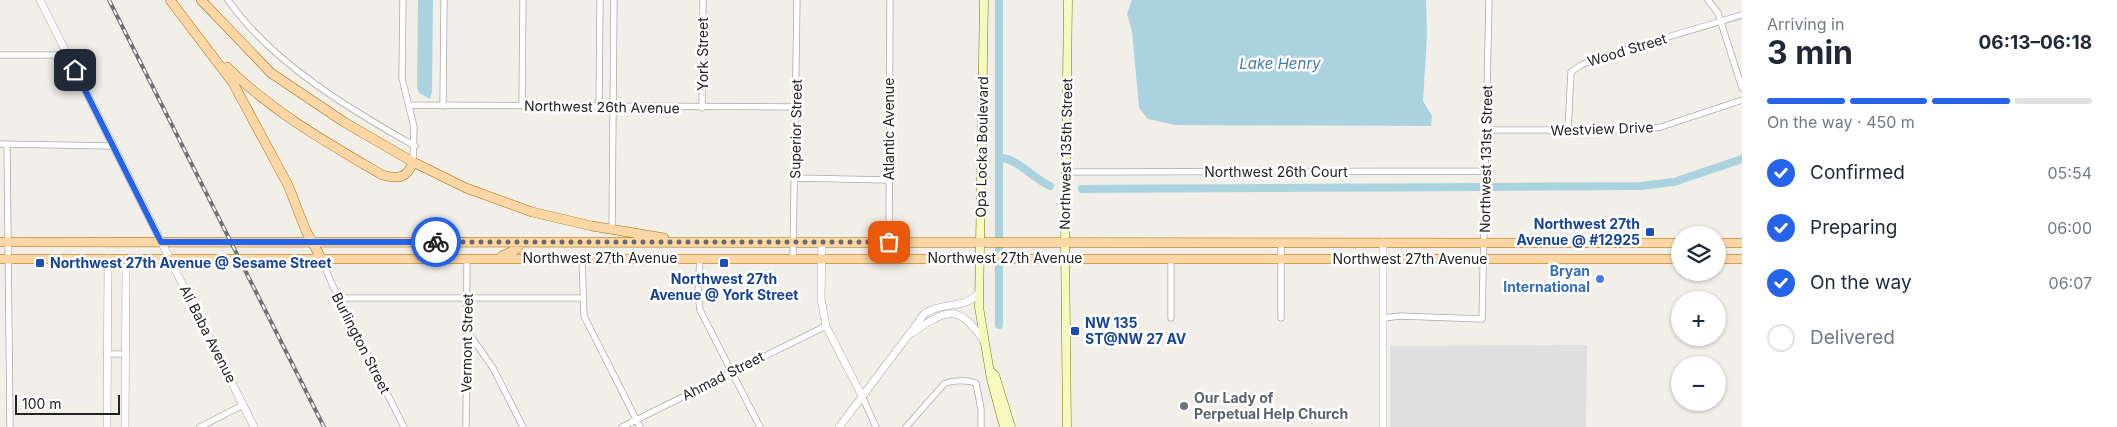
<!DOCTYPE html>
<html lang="en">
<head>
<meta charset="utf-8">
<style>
  body { margin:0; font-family:Inter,sans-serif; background:#f6f6f7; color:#1f2937; height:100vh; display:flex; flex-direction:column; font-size:19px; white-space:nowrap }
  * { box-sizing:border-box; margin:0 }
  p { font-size:16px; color:#747a83 }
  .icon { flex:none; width:28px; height:28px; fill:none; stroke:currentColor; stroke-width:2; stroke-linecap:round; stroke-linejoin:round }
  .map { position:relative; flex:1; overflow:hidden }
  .side { display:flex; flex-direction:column; background:#fff; width:375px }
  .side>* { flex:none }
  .fabs { position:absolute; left:1671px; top:226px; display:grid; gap:10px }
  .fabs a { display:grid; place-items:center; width:55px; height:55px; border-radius:50%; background:#fff; box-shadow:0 1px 4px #0004; font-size:25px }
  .scale { position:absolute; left:15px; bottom:12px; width:105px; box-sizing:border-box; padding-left:5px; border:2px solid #222; border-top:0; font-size:14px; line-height:18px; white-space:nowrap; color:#222; -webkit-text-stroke:4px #fff; paint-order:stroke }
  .pin { position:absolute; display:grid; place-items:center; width:42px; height:42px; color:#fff; margin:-21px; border-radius:10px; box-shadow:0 2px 8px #0006 }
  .courier { position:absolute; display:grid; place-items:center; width:50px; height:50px; margin:-25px; border:4px solid #2563eb; border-radius:50%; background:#fff; color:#222; box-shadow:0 1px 6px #0007 }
  .summary em { font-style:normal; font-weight:700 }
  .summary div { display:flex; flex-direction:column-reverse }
  .summary { display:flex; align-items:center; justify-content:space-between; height:85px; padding:0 25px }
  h1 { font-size:32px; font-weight:700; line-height:38px }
  .bar { display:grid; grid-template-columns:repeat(4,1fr); gap:8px 5px; align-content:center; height:60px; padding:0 25px }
  .bar i { height:6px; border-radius:4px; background:#e0e1e3 }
  .bar .active { background:#2563eb }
  .bar p { grid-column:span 4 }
  ol { padding:0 25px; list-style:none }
  li { display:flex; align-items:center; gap:15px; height:55px }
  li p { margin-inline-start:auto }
  li .icon { padding:5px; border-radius:50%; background:#2563eb; color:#fff; stroke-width:4 }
  li:last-child { color:#747a83 }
  li i { width:28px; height:28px; border:2px solid #e0e1e3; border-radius:50% }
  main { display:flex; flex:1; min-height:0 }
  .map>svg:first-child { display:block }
  .residential { fill:#e0dfdf }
  .water { fill:#aad3df }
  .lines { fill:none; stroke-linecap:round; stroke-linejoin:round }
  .canal { stroke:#aad3df; stroke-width:8 }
  .minor-casing { stroke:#a9a9a9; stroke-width:7 }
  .tertiary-casing { stroke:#a9a9a9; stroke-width:8 }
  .secondary-casing { stroke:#707d05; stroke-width:9 }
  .primary-casing { stroke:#a06b00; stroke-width:10 }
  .minor { stroke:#fff; stroke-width:5.5 }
  .tertiary { stroke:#fff; stroke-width:7 }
  .secondary { stroke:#f7fabf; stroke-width:8 }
  .primary { stroke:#fcd6a4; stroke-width:9 }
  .rail-casing { stroke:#707070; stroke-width:4 }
  .rail { stroke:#fff; stroke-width:2; stroke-dasharray:5.5; stroke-linecap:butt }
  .done { stroke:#6b6a68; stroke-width:5; stroke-dasharray:0 9 }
  .route { stroke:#2563eb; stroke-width:6 }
  .transit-dot { fill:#1a4fb4; stroke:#fff; stroke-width:2 }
  .shop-dot { fill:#3f7fe0; stroke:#fff; stroke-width:2 }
  .worship-dot { fill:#6b7280; stroke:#fff; stroke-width:2 }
  .labels { text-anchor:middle; stroke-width:5; stroke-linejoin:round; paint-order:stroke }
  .street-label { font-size:14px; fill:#222; stroke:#fff }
  .transit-label { font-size:14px; font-weight:bold; fill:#164399; stroke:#fff; text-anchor:start }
  .shop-label { font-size:14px; font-weight:bold; fill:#366cbe; stroke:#fff; text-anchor:end }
  .worship-label { font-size:14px; font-weight:bold; fill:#5b616d; stroke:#fff; text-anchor:start }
  .water-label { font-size:15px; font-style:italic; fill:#4a7aab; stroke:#fff }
</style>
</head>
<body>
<main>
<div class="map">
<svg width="1742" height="427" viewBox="0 0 1742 427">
  <rect width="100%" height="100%" fill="#f2efe9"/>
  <path class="residential" d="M1587,345L1586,427H1390V346Z"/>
  <path class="water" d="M418,0H433L432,92L430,99L419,93L417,86Z
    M1132,0H1426L1427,36L1423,101L1432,116L1431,126L1175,125L1148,119L1139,108L1132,31L1127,14Z"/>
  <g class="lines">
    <path class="canal" d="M999,157C1020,160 1031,177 1050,186
      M1491,187L1640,186L1674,182L1742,159
      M1082,189L1479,187
      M999,325V0"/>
    <defs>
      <path id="minor" d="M228,0C271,62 349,109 415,146
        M403,0L402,78L414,127L413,162
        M1708,0L1718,13L1742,88
        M0,55H67
        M409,105L796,107
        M443,106L444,0
        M522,106L523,0
        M599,108L600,0
        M702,108L703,0
        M1487,130H1640L1661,127L1742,100
        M1568,131L1571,72L1581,65L1604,56L1742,15
        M0,144L112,146
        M7,144L10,427
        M1066,172L1486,171
        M795,178L888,180
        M612,230L614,0
        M1281,242V318
        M321,258L332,284L404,427
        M582,258L584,316L640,427
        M700,258L698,293L700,310L760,427
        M793,258L797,0
        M889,258L890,0
        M338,298H582
        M1171,318V259
        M1384,318L1400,316L1482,319L1489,0
        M468,332L493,368L523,427
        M107,354H125
        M862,396L876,427
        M200,427L243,405
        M466,427L467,258
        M622,427L826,326
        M906,427L944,384C952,380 967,380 976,383L981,409V427"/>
      <path id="tertiary" d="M40,0L254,427
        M822,242L821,298L826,326L862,396
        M1383,242V427
        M912,333C947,309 958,303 984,341
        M107,427L108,258
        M125,427L126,270L131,258
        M839,427L925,313C945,301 963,310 979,293"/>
      <path id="secondary" d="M984,0L979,307L991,379L1004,427
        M990,371L995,375L1011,427
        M1067,427L1065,242L1068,0"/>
      <path id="primary" d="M170,0L233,83L288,185L306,231L321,258
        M201,0L271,73L344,122L413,162L466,188L532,212L592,226L664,238
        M227,67C274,113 326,142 382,175C398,179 407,179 413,162
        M0,242L1680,243
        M1718,243H1742
        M502,256L517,249L521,242
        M0,259H1680
        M1718,259H1742"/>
    </defs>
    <use href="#minor" class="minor-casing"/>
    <use href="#tertiary" class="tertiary-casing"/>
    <use href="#secondary" class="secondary-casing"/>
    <use href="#primary" class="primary-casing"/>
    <use href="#minor" class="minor"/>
    <use href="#tertiary" class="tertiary"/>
    <use href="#secondary" class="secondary"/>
    <use href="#primary" class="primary"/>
    <defs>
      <path id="rail" d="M109,0L324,427"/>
    </defs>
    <use href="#rail" class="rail-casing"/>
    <use href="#rail" class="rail"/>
  </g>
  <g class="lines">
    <path class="done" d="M436,242H889"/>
    <path class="route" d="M75,70L161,242H436"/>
  </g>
  <g class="transit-dot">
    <rect x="1645" y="227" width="10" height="10" rx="2.5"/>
    <rect x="35" y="258" width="10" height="10" rx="2.5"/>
    <rect x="719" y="258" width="10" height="10" rx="2.5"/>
    <rect x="1070" y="326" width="10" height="10" rx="2.5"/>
  </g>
  <circle class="shop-dot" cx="1600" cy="279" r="5"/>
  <circle class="worship-dot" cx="1184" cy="406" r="5"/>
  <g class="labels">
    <g class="street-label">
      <text transform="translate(1627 50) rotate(-17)" y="5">Wood Street</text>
      <text transform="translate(703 54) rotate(-90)" y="5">York Street</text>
      <text transform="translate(602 107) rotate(1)" y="5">Northwest 26th Avenue</text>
      <text transform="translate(796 129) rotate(-89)" y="5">Superior Street</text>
      <text transform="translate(889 129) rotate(-90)" y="5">Atlantic Avenue</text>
      <text transform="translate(1602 129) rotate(-2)" y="5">Westview Drive</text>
      <text transform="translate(982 147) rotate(-89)" y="5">Opa Locka Boulevard</text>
      <text transform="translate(1066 154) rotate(-89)" y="5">Northwest 135th Street</text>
      <text transform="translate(1486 159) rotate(-89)" y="5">Northwest 131st Street</text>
      <text x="1276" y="177">Northwest 26th Court</text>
      <text x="600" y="263">Northwest 27th Avenue</text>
      <text x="1005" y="263">Northwest 27th Avenue</text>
      <text x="1410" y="264">Northwest 27th Avenue</text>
      <text transform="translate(208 334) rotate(63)" y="5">Ali Baba Avenue</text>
      <text transform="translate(361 343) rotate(63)" y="5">Burlington Street</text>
      <text transform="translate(467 343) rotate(-89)" y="5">Vermont Street</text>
      <text transform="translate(723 376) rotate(-27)" y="5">Ahmad Street</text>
    </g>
    <g class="transit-label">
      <text x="1640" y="229" text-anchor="end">Northwest 27th<tspan x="1640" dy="16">Avenue @ #12925</tspan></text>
      <text x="50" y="268">Northwest 27th Avenue @ Sesame Street</text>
      <text x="724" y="284" text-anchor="middle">Northwest 27th<tspan x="724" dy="16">Avenue @ York Street</tspan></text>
      <text x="1085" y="328">NW 135<tspan x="1085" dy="16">ST@NW 27 AV</tspan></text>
    </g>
    <g class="shop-label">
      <text x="1590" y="276">Bryan<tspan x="1590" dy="16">International</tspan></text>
    </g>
    <g class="worship-label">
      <text x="1194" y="403">Our Lady of<tspan x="1194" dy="16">Perpetual Help Church</tspan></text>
    </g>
    <g class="water-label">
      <text x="1280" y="69">Lake Henry</text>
    </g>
  </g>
</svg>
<div class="fabs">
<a><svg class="icon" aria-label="layers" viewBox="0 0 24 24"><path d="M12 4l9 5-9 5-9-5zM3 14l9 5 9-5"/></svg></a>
<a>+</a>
<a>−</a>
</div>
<div class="scale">100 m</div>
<div class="pin" style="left:889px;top:242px;background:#ea580c"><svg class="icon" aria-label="bag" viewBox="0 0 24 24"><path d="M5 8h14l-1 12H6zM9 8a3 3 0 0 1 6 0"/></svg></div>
<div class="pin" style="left:75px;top:70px;background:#1f2937"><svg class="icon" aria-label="home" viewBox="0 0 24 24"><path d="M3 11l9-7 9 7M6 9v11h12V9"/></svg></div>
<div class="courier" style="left:436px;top:242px"><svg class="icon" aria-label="bike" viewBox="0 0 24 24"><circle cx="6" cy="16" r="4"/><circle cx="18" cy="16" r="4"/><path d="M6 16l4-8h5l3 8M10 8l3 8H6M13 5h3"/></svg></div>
</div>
<section class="side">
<div class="summary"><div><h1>3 min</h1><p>Arriving in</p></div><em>06:13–06:18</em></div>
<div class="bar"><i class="active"></i><i class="active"></i><i class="active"></i><i></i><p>On the way · 450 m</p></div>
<ol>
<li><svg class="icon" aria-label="check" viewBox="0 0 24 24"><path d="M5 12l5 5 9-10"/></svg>Confirmed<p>05:54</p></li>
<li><svg class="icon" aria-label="check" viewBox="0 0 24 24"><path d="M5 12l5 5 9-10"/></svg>Preparing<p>06:00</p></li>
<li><svg class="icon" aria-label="check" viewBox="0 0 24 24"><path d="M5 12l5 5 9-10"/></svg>On the way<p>06:07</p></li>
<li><i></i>Delivered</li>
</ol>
</section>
</main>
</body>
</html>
